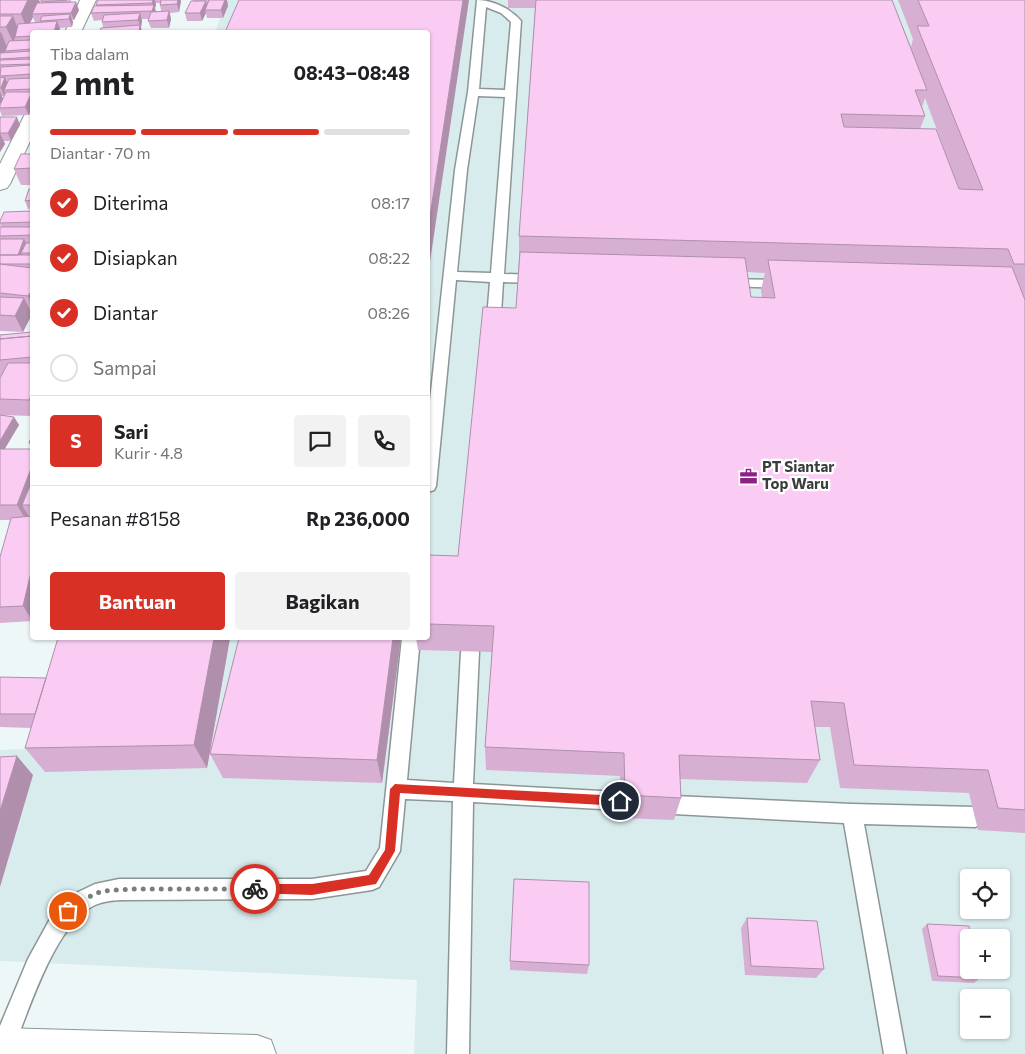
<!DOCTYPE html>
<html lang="id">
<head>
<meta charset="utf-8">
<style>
  body { margin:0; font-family:Commissioner,sans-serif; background:#f2f2f2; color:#202124; height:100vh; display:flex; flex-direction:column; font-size:19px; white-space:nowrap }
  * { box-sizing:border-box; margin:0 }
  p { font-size:16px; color:#757577 }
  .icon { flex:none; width:28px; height:28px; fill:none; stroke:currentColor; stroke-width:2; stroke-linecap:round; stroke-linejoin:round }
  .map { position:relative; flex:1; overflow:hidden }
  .side { position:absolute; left:30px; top:30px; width:400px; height:610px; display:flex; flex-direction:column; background:#fff; border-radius:5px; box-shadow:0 1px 4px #0004 }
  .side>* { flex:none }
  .tools { position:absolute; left:960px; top:869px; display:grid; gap:10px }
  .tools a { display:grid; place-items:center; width:50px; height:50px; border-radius:5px; background:#fff; box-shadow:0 1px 4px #0004; font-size:25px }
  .pin { position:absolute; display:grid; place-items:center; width:42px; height:42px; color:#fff; margin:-21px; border:2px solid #fff; border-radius:50%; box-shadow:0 1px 5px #0007 }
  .courier { position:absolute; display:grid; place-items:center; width:50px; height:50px; margin:-25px; border:4px solid #d93025; border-radius:50%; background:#fff; color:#222; box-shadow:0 1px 6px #0007 }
  .head em { font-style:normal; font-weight:700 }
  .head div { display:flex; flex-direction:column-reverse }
  .head { display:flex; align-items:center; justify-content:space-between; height:85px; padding:0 20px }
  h1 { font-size:32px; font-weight:700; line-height:38px }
  .bar { display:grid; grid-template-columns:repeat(4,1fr); gap:8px 5px; align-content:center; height:60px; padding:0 20px }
  .bar i { height:6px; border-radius:4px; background:#e0e0e0 }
  .bar .on { background:#d93025 }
  .bar p { grid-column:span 4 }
  .line { display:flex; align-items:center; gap:12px; padding:0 20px; border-top:1px solid #e0e0e0 }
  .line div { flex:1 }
  .round { display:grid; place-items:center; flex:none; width:52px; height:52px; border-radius:5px; background:#f2f2f2 }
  ol { padding:0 20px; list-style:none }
  li { display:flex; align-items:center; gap:15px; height:55px }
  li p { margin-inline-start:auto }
  li .icon { padding:5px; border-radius:50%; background:#d93025; color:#fff; stroke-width:4 }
  li:last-child { color:#757577 }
  li i { width:28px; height:28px; border:2px solid #e0e0e0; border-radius:50% }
  .button { display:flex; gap:10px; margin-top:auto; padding:10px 20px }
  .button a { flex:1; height:58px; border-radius:5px; background:#d93025; color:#fff; font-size:20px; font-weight:700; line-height:58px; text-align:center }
  .button a+a { background:#f2f2f2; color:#202124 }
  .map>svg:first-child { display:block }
  .built { fill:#d9eced; fill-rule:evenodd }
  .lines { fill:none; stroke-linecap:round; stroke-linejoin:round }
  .service-casing { stroke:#8d9696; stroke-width:3 }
  .minor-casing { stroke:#8d9696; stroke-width:2 }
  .service { fill:#fff; fill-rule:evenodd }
  .minor { fill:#fff; fill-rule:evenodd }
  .wall { fill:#d7afd2; fill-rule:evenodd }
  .shaded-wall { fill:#af8fab }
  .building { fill:#faccf4; stroke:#af8fab }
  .route { fill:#d93025 }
  .done { stroke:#797f7f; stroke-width:5; stroke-dasharray:0 9 }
  .labels { text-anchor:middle; stroke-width:4.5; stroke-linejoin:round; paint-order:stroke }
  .poi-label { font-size:15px; font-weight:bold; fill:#3a3e3e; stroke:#fff; text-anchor:start }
</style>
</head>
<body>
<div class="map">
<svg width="1025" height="1054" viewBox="0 0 1025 1054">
  <rect width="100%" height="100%" fill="#eef7f8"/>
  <path class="built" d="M226,0H1025V1054H414L417,980L0,961V750L47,748L76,638H428V32H215ZM969,878H1001V910H969ZM969,938H1001V970H969ZM969,998H1001V1030H969Z"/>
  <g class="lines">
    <defs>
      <path id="service" d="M477,0C492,0 510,8 521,21L504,274L540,275L547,279L540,283L503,282L500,330L498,333H488L486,330L490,282L456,280L436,486L434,490L428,492V419L455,170L468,92ZM486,7L501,13L511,22L505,90L479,89ZM478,96L505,97L491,273L457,272L467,170Z
        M727,279L785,280L792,284L785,288L722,286L720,283L722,280Z
        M402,638H420L407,780L454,783L461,652L464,647L470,644L476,647L479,652L473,784L620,792L627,794L630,801L627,808L620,810L473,802L469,1054H447L453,801L405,799L400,851L379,887L372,890L312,899L125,900C115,900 104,901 95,905C54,924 28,1014 11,1054H0V1026L28,959L50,919L62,904L76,893L95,884L119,879H312L366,871L380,848Z
        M674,796L852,804L975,807L982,810L985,817L982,824L975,827L864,824L906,1054H884L844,823L674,814L667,812L664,805L667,798Z"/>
      <path id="minor" d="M80,0H96L81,32H65Z
        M32,112V137L10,184L7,188L0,190V164L25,114Z
        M0,1028L257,1035L271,1040L276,1054H0Z"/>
    </defs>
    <use href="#service" class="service-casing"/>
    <use href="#minor" class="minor-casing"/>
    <use href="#service" class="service"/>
    <use href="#minor" class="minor"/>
  </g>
  <path class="wall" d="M0,0L40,2V3H41V2L71,0V2L79,10L74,20H72L73,22L72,27L59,28L60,29L32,32V107L29,115L2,116L0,111V105L6,94L5,93L4,96H2L3,99L0,104ZM33,17L35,22H41L30,23Z
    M98,0H181V1L179,12L170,13L171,19L169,28H151L148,21L149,19H142V21L141,27H103L102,22V20L94,21L91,13L96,6ZM156,3H160V5L161,11L156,12L155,8Z
    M193,0H227L228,6L223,18H207L206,13L202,21H187L185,13Z
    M508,0H892L911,47L913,39L898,0H1025V833L978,830L969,793L840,788L830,727H815L820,760L807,783L680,779L681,798L674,820L621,818L620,776L486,770L485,747L492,652L418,650L416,638H428V555L458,556L516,308L519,257V236L535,8H508ZM925,98L959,189L920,129L925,116L922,107ZM747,272L765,273L761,290L762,298L751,297Z
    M0,117L20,125L11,141H4L5,144L0,152Z
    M32,154V185H21L14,169Z
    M32,186V209H28L25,201L32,189Z
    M32,211V312H31L32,314L23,332L0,331V227H1L0,224V221Z
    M32,332V416L0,415V378L1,376H0V335Z
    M0,415L14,417L19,425L4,449H32L29,443L32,435V621L0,623V607L10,520H0Z
    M230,638L207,768L45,772L25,748L31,728L0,727V677L46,678Z
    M401,638L382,783L223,778L210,754Z
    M747,918L824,969L816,978L745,975L741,928Z
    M927,924L980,978L974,983L932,981L922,929Z
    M510,961L589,965L587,974L510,970Z"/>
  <path class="shaded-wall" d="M28,0H39L40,2L34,14H32L33,17L27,29L21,14Z
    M153,0H155L156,5L155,8L156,12L154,19L152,11L153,7L152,3Z
    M178,0H181V1L179,12L177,4Z
    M225,0H227L228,6L223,18L221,10Z
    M463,0H469L428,275V229Z
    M206,1L208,9L205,10L206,13L202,21L200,13Z
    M76,2L79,10L74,20L71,13Z
    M169,11L171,19L169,28L167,20Z
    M140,13L142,21L141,27L142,32H139L140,26L138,20Z
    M70,14L73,22L72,27L69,19Z
    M13,16L19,32L15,37V38L13,42L6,27Z
    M57,21L60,29L59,32H54Z
    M1,32L7,47L1,59H0V33Z
    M5,77L8,85L4,90L5,93L4,96L1,88Z
    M0,91L3,99L0,104Z
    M32,92V107L29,115L25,107Z
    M17,117L20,125L11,141L8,133Z
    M0,133L5,144L0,152Z
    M24,239L28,247L21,253L24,258L18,255Z
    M32,290V305L28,296Z
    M24,298L32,314L23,332L15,316Z
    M32,393V405L29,400Z
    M14,417L19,425L0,457V441Z
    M32,466V504L22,505L28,515L26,520L17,505Z
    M32,568V620L23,606Z
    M214,638H230L207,768L194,745Z
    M393,638H401L382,783L377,760Z
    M17,756L33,775L0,887V811Z"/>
  <path class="building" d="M0,0H28L21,14H0Z
    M41,0H67L41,2Z
    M98,0H153L152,3L96,5Z
    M161,0H178L177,4L160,5Z
    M209,0H225L221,10H205Z
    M239,0H463L428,229V32H225Z
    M536,0H892L927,90H915L925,116L841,114L844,127L936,129L959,189L983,190L917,26H929L918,0H1025V264H1014L1008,249L519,236Z
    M191,1H206L200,13H185Z
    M76,2L71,13L32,14L37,3Z
    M154,5L152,11L91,13L94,6Z
    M169,11L167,20L148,21L151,12Z
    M140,13L138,20L102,22L104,15Z
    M70,14L69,19L40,21L42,16Z
    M0,16H13L6,27H0Z
    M57,21L54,32H32V36L15,37L18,24Z
    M140,25L139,32H100L101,28Z
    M32,40V49L5,51L9,41Z
    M32,51V57L0,59V53Z
    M32,59V64L0,65V60Z
    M32,65V74L0,76L1,67Z
    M5,77L1,88H0V78Z
    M32,78V89L4,90L9,79Z
    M6,92H32L25,107L0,108V105Z
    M0,117H17L8,133H0Z
    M21,154H32V168L14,169Z
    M29,189H32V200L25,201Z
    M32,211V222L0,223V221L4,212Z
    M0,227H32V235L0,236Z
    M0,239H24L18,255H0Z
    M26,243H32V253H21Z
    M520,252L745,258L751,297L775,298L768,260L1012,267L1025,300V810L998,808L988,770L854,765L844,703L811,701L820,760L679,755L681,798L625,795L624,753L485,747L494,626L428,624V555L458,556L483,307L516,308Z
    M0,255H32V264H0Z
    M0,264L32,268V290L28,296L0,293Z
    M0,297L24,298L15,316L0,315Z
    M32,332V336L0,339V335Z
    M32,336V357L0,360V339Z
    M8,363H32V393L29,400L0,399V378Z
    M0,415L14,417L0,441Z
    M32,435V443H29Z
    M0,449H32V466L17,505H0Z
    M32,481V505H22Z
    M32,516V568L23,606L0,607V557L11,518Z
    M58,638H214L194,745L25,748Z
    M239,638H393L377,760L210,754Z
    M0,677L46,678L35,714H0Z
    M17,756L0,811V757Z
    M514,879L589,882V965L510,961Z
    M747,918L817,921L824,969L751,966Z
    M927,924L969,926L971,938H969V970H978L980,978L938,976Z"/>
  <path class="route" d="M395,784L620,796L625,801L620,806L400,793L395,851L376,884L312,895L251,893L249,889L251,886L255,884H312L369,875L385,850L390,789Z"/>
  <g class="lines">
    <path class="done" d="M68,911L84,899L102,891L131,889H255"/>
  </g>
  <defs>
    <symbol id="office-bare" viewBox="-9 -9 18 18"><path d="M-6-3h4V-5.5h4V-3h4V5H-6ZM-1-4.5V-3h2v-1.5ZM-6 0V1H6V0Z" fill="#8c2286" stroke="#fff" stroke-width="2.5" paint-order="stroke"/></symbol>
  </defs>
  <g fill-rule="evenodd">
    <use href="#office-bare" x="736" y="464" width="25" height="25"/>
  </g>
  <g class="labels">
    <g class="poi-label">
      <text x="762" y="472">PT Siantar<tspan x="762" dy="17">Top Waru</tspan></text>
    </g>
  </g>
</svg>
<div class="tools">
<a><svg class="icon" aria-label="locate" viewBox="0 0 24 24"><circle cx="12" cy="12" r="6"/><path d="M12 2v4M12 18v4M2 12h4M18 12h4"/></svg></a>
<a>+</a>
<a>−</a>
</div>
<div class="pin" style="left:68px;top:911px;background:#ea580c"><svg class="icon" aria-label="bag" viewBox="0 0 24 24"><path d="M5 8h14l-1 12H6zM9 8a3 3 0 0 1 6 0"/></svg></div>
<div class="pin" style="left:620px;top:801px;background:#1f2937"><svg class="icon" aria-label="home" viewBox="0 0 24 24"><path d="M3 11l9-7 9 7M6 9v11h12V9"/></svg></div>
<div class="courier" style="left:255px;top:889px"><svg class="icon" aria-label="bike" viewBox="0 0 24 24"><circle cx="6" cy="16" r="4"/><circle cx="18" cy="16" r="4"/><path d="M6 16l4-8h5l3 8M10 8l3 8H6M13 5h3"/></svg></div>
<section class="side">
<div class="head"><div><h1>2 mnt</h1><p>Tiba dalam</p></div><em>08:43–08:48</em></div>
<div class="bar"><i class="on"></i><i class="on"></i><i class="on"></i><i></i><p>Diantar · 70 m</p></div>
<ol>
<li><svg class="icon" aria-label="check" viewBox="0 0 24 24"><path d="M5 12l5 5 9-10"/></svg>Diterima<p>08:17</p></li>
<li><svg class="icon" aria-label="check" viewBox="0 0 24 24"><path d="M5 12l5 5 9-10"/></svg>Disiapkan<p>08:22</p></li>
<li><svg class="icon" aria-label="check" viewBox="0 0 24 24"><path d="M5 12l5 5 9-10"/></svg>Diantar<p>08:26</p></li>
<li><i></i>Sampai</li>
</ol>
<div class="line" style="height:90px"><b class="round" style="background:#d93025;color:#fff">S</b><div><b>Sari</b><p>Kurir · 4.8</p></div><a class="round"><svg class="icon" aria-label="chat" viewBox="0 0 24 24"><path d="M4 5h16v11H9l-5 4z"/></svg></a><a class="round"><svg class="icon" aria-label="phone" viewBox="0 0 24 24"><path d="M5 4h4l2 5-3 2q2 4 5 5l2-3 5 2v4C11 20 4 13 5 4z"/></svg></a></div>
<div class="line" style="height:65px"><div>Pesanan #8158</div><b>Rp 236,000</b></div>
<div class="button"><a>Bantuan</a><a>Bagikan</a></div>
</section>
</div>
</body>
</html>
